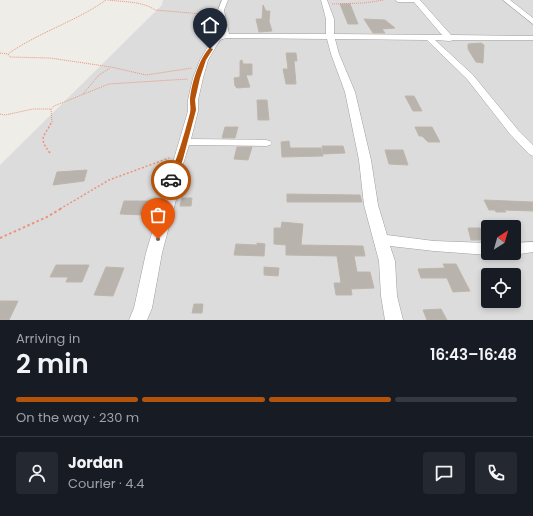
<!DOCTYPE html>
<html lang="en">
<head>
<meta charset="utf-8">
<style>
  body { margin:0; font-family:Poppins,sans-serif; background:#242831; color:#f1f3f6; height:100vh; display:flex; flex-direction:column; font-size:15px; white-space:nowrap }
  * { box-sizing:border-box; margin:0 }
  p { font-size:13px; color:#9ea1a6 }
  .icon { flex:none; width:22px; height:22px; fill:none; stroke:currentColor; stroke-width:2; stroke-linecap:round; stroke-linejoin:round }
  .map { position:relative; height:320px; overflow:hidden }
  .side { display:flex; flex-direction:column; background:#171b24; flex:1 }
  .side>* { flex:none }
  .needle { width:26px; rotate:37deg }
  .fabs { position:absolute; left:481px; top:220px; display:grid; gap:8px }
  .fabs a { display:grid; place-items:center; width:40px; height:40px; border-radius:4px; background:#171b24; box-shadow:0 2px 6px #0003; font-size:20px }
  .pin { position:absolute; display:grid; place-items:center; width:34px; height:34px; color:#fff; margin:-41px -17px; border-radius:50% 50% 50% 0; rotate:-45deg; box-shadow:0 0 4px #0007 }
  .pin .icon { rotate:45deg }
  .courier { position:absolute; display:grid; place-items:center; width:40px; height:40px; margin:-20px; border:3px solid #b45309; border-radius:50%; background:#fff; color:#222; box-shadow:0 1px 5px #0007 }
  .headline em { font-style:normal; font-weight:600 }
  .headline div { display:flex; flex-direction:column-reverse }
  .headline { display:flex; align-items:center; justify-content:space-between; height:68px; padding:0 16px }
  h1 { font-size:26px; font-weight:600; line-height:30px }
  .bar { display:grid; grid-template-columns:repeat(4,1fr); gap:6px 4px; align-content:center; height:48px; padding:0 16px }
  .bar i { height:5px; border-radius:3px; background:#363941 }
  .bar .on { background:#b45309 }
  .bar p { grid-column:span 4 }
  .line { display:flex; align-items:center; gap:10px; padding:0 16px; border-top:1px solid #363941 }
  .line div { flex:1 }
  .round { display:grid; place-items:center; flex:none; width:42px; height:42px; border-radius:4px; background:#242831 }
  .map>svg:first-child { display:block }
  .residential { fill:#dddcdc; fill-rule:evenodd }
  .building { fill:#b8b3ad; stroke:#bfb6ab }
  .lines { fill:none; stroke-linecap:round; stroke-linejoin:round }
  .minor-casing { stroke:#a0a0a0; stroke-width:1 }
  .path-far2 { stroke:#ea947c; stroke-width:1; stroke-dasharray:1 1; stroke-linecap:butt }
  .path-far1 { stroke:#ea947c; stroke-width:1.5; stroke-dasharray:2 2; stroke-linecap:butt }
  .path { stroke:#ea947c; stroke-width:2; stroke-dasharray:2.5 2.5; stroke-linecap:butt }
  .minor { fill:#fff; fill-rule:evenodd }
  .route { fill:#b45309 }
  .done { stroke:#686765; stroke-width:4; stroke-dasharray:0 7.2 }
</style>
</head>
<body>
<div class="map">
<svg width="533" height="320" viewBox="0 0 533 320">
  <rect width="100%" height="100%" fill="#efede7"/>
  <path class="residential" d="M163,0H533V320H0V165L162,5ZM488,227H514V253H488ZM488,275H514V301H488Z"/>
  <path class="building" d="M340,4H350L358,24H348Z
    M263,5L266,11H270L269,21L272,31L259,32L256,19H262Z
    M364,19L385,20L395,28L382,29L385,33H373Z
    M481,43L484,45L483,63L476,62L468,49V44Z
    M286,53H296L297,61H294L296,84H286L283,69H288Z
    M242,60L243,64H252V75H246L250,87L237,88L235,86L234,78L240,77V61Z
    M405,96H414L422,111H413Z
    M257,100H267L269,120H258Z
    M225,127H238L235,138H222Z
    M415,127H432L440,142H428L422,136H419Z
    M289,141L290,148H321L323,156L282,157L281,142Z
    M322,146H343L345,153L323,154Z
    M237,147H252L248,160L234,159Z
    M385,150H403L408,165L389,164Z
    M87,170L84,181L53,185L57,172Z
    M287,194L360,195L362,202H287Z
    M182,198H192L191,206H180Z
    M484,200L533,202V211L504,210L506,212H496L495,210H489Z
    M124,201H153L150,213L144,214V215L120,214Z
    M282,222L303,224L301,245L363,246L365,256H354L357,272H370L374,288L351,289L352,295H336L334,283H341L337,256L286,255V245L274,244V228H281Z
    M468,228H480L486,240H471Z
    M257,243L265,244L264,256L234,255L236,244L257,245Z
    M443,264H456L470,291L453,292L447,278H421L418,269L445,268Z
    M56,265H89L82,282H66L68,277H50Z
    M106,267L124,268L113,296L94,295Z
    M264,267L279,268L278,276L264,275Z
    M0,301H18L9,320H0Z
    M194,304H203L202,313H192Z
    M441,309L447,320H427L423,310Z"/>
  <g class="lines">
    <defs>
      <path id="minor" d="M222,0H228L224,10L229,34H326V19L321,0H327L334,19V34L442,35L414,2H398L395,0H420L451,35L533,36V40H453L450,41L435,40L473,75L518,130L533,145V156L529,154L510,134L467,79L427,40L335,39L339,54L355,92L371,160L378,205L387,235L434,241L488,243V253H493L488,255L434,251L390,246L395,261L397,296L403,320H385L381,296L379,261L364,205L359,160L345,92L331,54L327,39L226,38L220,40L208,60L203,78L198,100V111L191,139L266,140L270,141L272,143L270,145L266,146L189,145L178,180L177,196L162,253L152,308L147,320H129L134,308L146,253L163,196L166,180L174,159L188,111V100L193,78L200,60L213,38L222,35L218,10Z
        M503,0H510L533,18V24Z
        M533,242V252L514,255L509,253H514V243Z"/>
    </defs>
    <use href="#minor" class="minor-casing"/>
    <path class="path-far2" d="M106,0C75,22 39,32 8,54L10,57L50,58L111,67L146,75L192,68
      M108,0C122,2 143,1 155,10L214,15
      M332,4L364,3L384,0
      M0,53L8,54
      M83,94L99,75L110,68
      M0,114L5,115L33,109H51
      M52,122L51,109L54,106L109,84L188,79"/>
    <path class="path-far1" d="M50,153C37,136 45,137 52,121
      M60,209L109,180L169,158"/>
    <path class="path" d="M0,238L47,217L62,208"/>
    <use href="#minor" class="minor"/>
  </g>
  <path class="route" d="M210,48L213,49L206,60L200,78L195,100L196,110L183,159L175,180L171,183L169,182L168,180C177,159 184,136 190,113C191,109 190,105 190,101C190,88 200,55 210,48Z"/>
  <g class="lines">
    <path class="done" d="M158,239L170,196L171,180"/>
  </g>
</svg>
<div class="fabs">
<a><svg class="needle" viewBox="-14 -14 28 28"><path d="M0-13l5 13h-10z" fill="#e53935"/><path d="M0 13l5-13h-10z" fill="#9ea1a6"/></svg></a>
<a><svg class="icon" aria-label="locate" viewBox="0 0 24 24"><circle cx="12" cy="12" r="6"/><path d="M12 2v4M12 18v4M2 12h4M18 12h4"/></svg></a>
</div>
<div class="pin" style="left:158px;top:239px;background:#ea580c"><svg class="icon" aria-label="bag" viewBox="0 0 24 24"><path d="M5 8h14l-1 12H6zM9 8a3 3 0 0 1 6 0"/></svg></div>
<div class="pin" style="left:210px;top:49px;background:#1f2937"><svg class="icon" aria-label="home" viewBox="0 0 24 24"><path d="M3 11l9-7 9 7M6 9v11h12V9"/></svg></div>
<div class="courier" style="left:171px;top:180px"><svg class="icon" aria-label="car" viewBox="0 0 24 24"><path d="M5 17H2v-5l4-1 3-4h7l3 4 3 1v5h-3M9 17h6M6 11h13"/><circle cx="7" cy="17" r="2"/><circle cx="17" cy="17" r="2"/></svg></div>
</div>
<section class="side">
<div class="headline"><div><h1>2 min</h1><p>Arriving in</p></div><em>16:43–16:48</em></div>
<div class="bar"><i class="on"></i><i class="on"></i><i class="on"></i><i></i><p>On the way · 230 m</p></div>
<div class="line" style="height:72px"><a class="round"><svg class="icon" aria-label="person" viewBox="0 0 24 24"><circle cx="12" cy="8" r="4"/><path d="M4 21q1-7 8-7t8 7"/></svg></a><div><b>Jordan</b><p>Courier · 4.4</p></div><a class="round"><svg class="icon" aria-label="chat" viewBox="0 0 24 24"><path d="M4 5h16v11H9l-5 4z"/></svg></a><a class="round"><svg class="icon" aria-label="phone" viewBox="0 0 24 24"><path d="M5 4h4l2 5-3 2q2 4 5 5l2-3 5 2v4C11 20 4 13 5 4z"/></svg></a></div>
</section>
</body>
</html>
